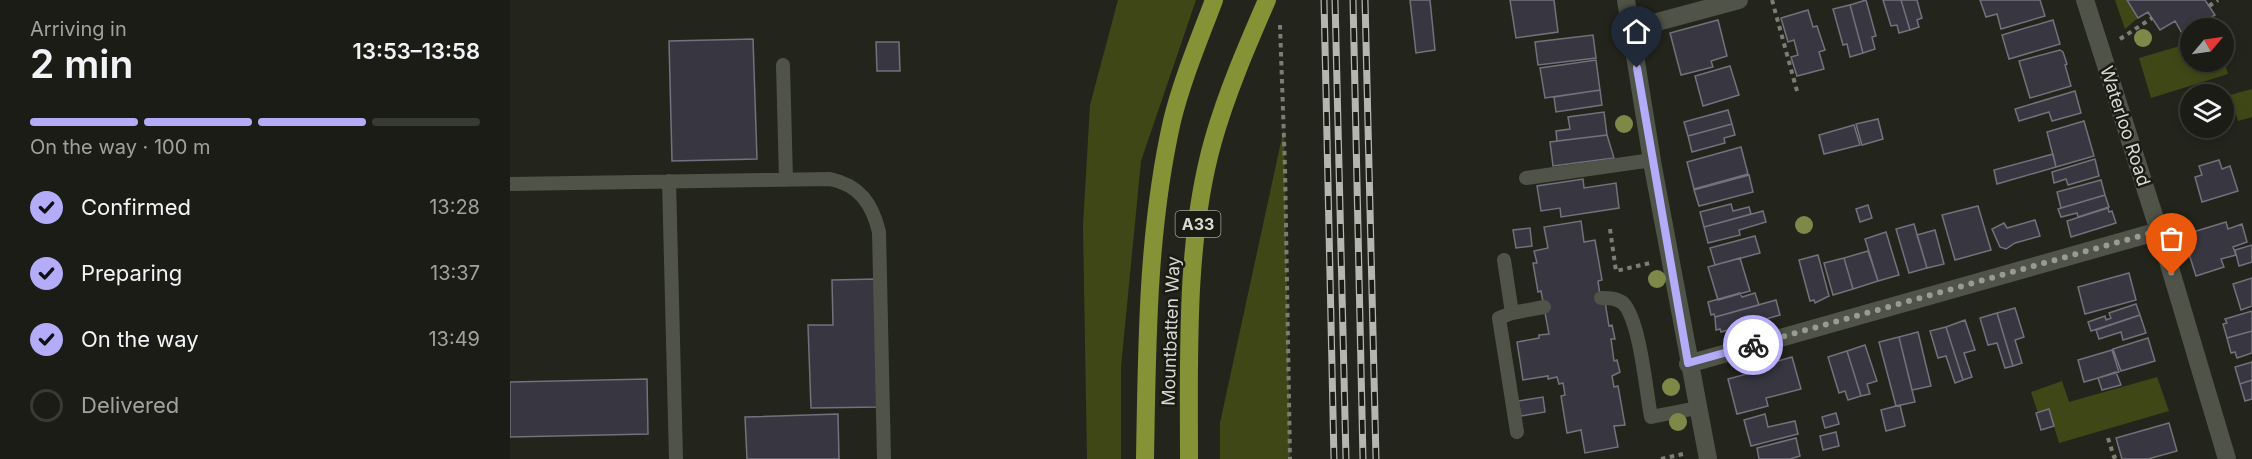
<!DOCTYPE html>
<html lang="en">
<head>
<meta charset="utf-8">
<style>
  body { margin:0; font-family:Inter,sans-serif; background:#23251e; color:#f1f3f6; height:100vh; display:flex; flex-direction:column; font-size:22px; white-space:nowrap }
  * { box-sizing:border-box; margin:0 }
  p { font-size:20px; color:#9fa1a0 }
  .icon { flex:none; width:33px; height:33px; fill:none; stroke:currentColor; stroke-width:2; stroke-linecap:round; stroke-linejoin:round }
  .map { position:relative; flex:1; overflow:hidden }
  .side { display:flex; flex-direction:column; background:#1a1c15; width:510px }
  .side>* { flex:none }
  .needle { width:39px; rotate:61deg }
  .controls { position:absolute; left:1670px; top:18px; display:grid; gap:12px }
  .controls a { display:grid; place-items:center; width:54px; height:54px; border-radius:50%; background:#1a1c15; box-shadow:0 3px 9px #0003,0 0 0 2px #383a34; font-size:30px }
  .pin { position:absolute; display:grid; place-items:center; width:51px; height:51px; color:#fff; margin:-62px -26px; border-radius:50% 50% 50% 0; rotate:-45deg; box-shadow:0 0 6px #0007 }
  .pin .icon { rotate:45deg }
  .courier { position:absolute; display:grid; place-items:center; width:60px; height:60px; margin:-30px; border:4px solid #b4acf9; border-radius:50%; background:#fff; color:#222; box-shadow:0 2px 8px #0007 }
  .overview em { font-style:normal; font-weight:600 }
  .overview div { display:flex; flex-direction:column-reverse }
  .overview { display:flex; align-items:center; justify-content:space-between; height:102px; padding:0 30px }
  h1 { font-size:39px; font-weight:600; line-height:45px }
  .bar { display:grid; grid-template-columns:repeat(4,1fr); gap:9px 6px; align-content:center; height:72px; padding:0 30px }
  .bar i { height:8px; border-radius:4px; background:#383a34 }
  .bar .selected { background:#b4acf9 }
  .bar p { grid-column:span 4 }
  ol { padding:0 30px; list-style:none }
  li { display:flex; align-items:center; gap:18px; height:66px }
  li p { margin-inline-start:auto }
  li .icon { padding:6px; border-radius:50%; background:#b4acf9; color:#111; stroke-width:4 }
  li:last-child { color:#9fa1a0 }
  li i { width:33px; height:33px; border:3px solid #383a34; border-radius:50% }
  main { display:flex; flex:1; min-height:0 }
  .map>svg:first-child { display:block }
  .green { fill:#404716 }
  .building { fill:#383741; stroke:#72717c; stroke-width:1.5 }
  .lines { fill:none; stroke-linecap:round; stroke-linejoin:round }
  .path { stroke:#7c7e76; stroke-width:4; stroke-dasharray:4.5 4.5; stroke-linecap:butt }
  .lane { stroke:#505348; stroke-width:14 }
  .street { stroke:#505348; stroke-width:18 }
  .secondary { stroke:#505348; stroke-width:18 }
  .highway { stroke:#859235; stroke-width:18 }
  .rail-casing { stroke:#b4b6af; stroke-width:7 }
  .rail { stroke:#1a1b13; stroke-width:4.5; stroke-dasharray:14; stroke-linecap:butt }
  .tree { fill:#7e8849 }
  .done { stroke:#989a93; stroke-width:6; stroke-dasharray:0 10.8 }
  .route { stroke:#b4acf9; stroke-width:8 }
  .labels { text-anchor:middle; stroke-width:5; stroke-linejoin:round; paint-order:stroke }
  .shield { fill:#1a1b13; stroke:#9ea099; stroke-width:1.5 }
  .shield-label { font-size:16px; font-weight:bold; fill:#d7d9d3 }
  .street-label { font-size:18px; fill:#d7d9d3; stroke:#1a1b13 }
</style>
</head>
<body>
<main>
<section class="side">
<div class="overview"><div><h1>2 min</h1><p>Arriving in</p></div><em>13:53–13:58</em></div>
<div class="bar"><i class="selected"></i><i class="selected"></i><i class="selected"></i><i></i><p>On the way · 100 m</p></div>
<ol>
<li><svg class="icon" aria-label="check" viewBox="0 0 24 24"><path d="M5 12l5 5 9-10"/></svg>Confirmed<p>13:28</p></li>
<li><svg class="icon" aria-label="check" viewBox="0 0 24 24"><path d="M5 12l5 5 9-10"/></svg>Preparing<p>13:37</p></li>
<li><svg class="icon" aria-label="check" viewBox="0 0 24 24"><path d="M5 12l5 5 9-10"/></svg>On the way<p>13:49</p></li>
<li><i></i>Delivered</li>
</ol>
</section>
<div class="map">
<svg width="1742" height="459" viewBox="0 0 1742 459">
  <rect width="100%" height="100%" fill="#23251c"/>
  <path class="green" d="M608,0H686L631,161L611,367V459H577L573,226L580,105Z
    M1605,0H1617L1628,18L1615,29Z
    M1680,43V62H1713V57L1718,74L1641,98L1629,58Z
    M1742,89V117L1728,121L1720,95Z
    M774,128L780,459H710V423Z
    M1647,377L1659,411L1549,443L1539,410L1528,413L1521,392L1552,381L1559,402Z"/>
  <path class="building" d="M900,0H920L925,50L906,53Z
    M1000,0H1044L1048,32L1006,38Z
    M1356,0L1366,36L1362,37L1365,49L1353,53L1340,5Z
    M1373,0H1391L1400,30L1389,33L1387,25L1381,26Z
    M1391,0H1407L1412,18L1407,20L1409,27L1400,30Z
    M1470,0H1530L1535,16L1491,29L1487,14L1476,17Z
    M1617,0H1695L1705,15L1684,28H1680V31L1673,35L1665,21L1650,30L1638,12L1628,18Z
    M1340,5L1353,53L1340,57L1337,44L1333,45L1323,9Z
    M1298,10L1303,27L1307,26L1315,50L1309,52L1314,69L1287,76L1281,57L1288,55L1284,40L1278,42L1271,18Z
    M1208,20L1217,56L1201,61L1203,67L1171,75L1160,33Z
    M1543,20L1550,44L1499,59L1492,35Z
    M1083,35L1086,58L1028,65L1025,42Z
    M243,39L247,159L162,161L159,41Z
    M366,42H389L390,71H367Z
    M1550,50L1553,52L1557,64L1555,65L1561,86L1520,98L1509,61Z
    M1086,60L1090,90L1035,98L1030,68Z
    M1220,66L1229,95L1193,106L1185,76Z
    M1090,90L1092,105L1046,112L1044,97Z
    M1565,91L1571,113L1542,121L1539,112L1509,121L1505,109Z
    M1218,110L1222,124L1178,136L1174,122Z
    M1094,112L1097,135L1047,141L1046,131L1060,129L1058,117Z
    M1368,119L1373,139L1352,145L1346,124Z
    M1574,121L1584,156L1546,167L1537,132Z
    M1222,124L1225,135L1214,138L1215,143L1182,152L1178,136Z
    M1344,125L1350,145L1314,154L1309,135Z
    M1097,135L1104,158L1043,166L1040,142Z
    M1231,147L1238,174L1184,189L1177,162Z
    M1543,154L1546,167L1487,184L1484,170Z
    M1585,159L1589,176L1558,185L1556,179L1544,183L1542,172Z
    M1709,160L1712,169L1720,166L1728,191L1692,202L1685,177L1692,175L1689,166Z
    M1239,175L1243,192L1189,206L1184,190Z
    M1073,179L1074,188L1106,183L1109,208L1051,217L1050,208L1031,211L1027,186Z
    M1591,180L1595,195L1551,208L1547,192Z
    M1595,195L1599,207L1568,217L1567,213L1551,217L1548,209Z
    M1221,204L1223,211L1239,207L1241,214L1194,227L1190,212Z
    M1358,205L1362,218L1350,222L1346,209Z
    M1468,206L1481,250L1445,260L1432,215Z
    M1598,208L1599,212L1602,211L1606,223L1561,237L1557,221Z
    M1253,211L1256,222L1229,230L1230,235L1198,243L1194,227Z
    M1525,220L1530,236L1505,243L1496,249L1490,247L1482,229L1494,223L1497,228Z
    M1071,221L1074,242L1085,240L1092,280L1088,281L1091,302H1095L1099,326L1102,325L1105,339H1101L1104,361L1107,360L1110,372L1102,376L1104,387L1108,386L1115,425L1104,426L1108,447L1075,453L1071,430L1057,433L1051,396L1055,395L1053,383L1049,384L1047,377L1038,379V376L1013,380L1007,342L1029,338V335L1039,334L1031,291L1028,292L1023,263H1027L1024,251L1038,248L1034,227Z
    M1716,222L1718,229L1732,224L1737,242L1723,247L1726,255L1711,259L1714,267L1686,276L1673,235Z
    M1404,224L1417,268L1399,273L1386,229Z
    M1020,228L1022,246L1006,248L1003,230Z
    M1425,230L1434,264L1417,268L1407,235Z
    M1376,232L1389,275L1368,281L1355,239Z
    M1245,236L1250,253L1205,265L1200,248Z
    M1742,245V262L1729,266L1725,250Z
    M1358,251L1368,281L1343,289L1334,258Z
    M1308,255L1319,296L1305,303L1304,300L1300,301L1289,260Z
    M1230,258L1240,291L1208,300L1198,267Z
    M1334,258L1343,289L1323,295L1314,263Z
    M1619,273L1626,300L1575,314L1568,287Z
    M1742,278V306L1731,310L1723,284Z
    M366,279L370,407L301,408L298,325H323L322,280Z
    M1230,293L1232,297L1245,293L1249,305L1205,317L1204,314L1201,315L1198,302Z
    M1266,300L1270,315L1211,332L1210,329L1206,330L1205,317Z
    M1626,304L1630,315L1581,331L1578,322L1595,316L1596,320L1601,318L1599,313Z
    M1505,308L1514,337L1505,340L1512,363L1503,366L1487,313Z
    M1742,311V331L1717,338L1713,324L1717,323L1715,319Z
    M1487,313L1503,366L1495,368L1487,343L1478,345L1470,318Z
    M1630,315L1636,333L1613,340L1611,332L1589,339L1586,330Z
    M1455,320L1465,350L1454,353L1462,377L1453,380L1436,327Z
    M1436,327L1453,380L1445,383L1436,356L1428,358L1420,331Z
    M1742,331V353L1727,358L1725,352L1721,353L1717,338Z
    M1408,332L1421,386L1402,390L1389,337Z
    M1389,337L1405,402L1386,406L1369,342Z
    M1638,338L1645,361L1611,371L1603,349Z
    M1355,345L1367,381L1357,384L1360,394L1351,396L1337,351Z
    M1602,350L1609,372L1574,382L1568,360Z
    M1337,351L1351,396L1338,400L1335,391L1329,393L1318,357Z
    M1282,357L1291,389L1256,398L1258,406L1227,414L1218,379L1244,372L1243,368Z
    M1742,362V380L1730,384L1725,367Z
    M1606,372L1611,385L1592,390L1588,378Z
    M137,379L138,434L0,437V382Z
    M1742,380V399L1735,401L1730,384Z
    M1033,397L1035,412L1011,416L1008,401Z
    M1390,405L1395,426L1376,431L1371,410Z
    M1539,409L1544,426L1531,430L1526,413Z
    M1326,413L1329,424L1315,428L1312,417Z
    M328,414L329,459H237L235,417Z
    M1255,414L1258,427L1285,421L1288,434L1241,446L1234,420Z
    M1659,423L1667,451L1638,459H1612L1606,438Z
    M1326,432L1329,446L1313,450L1310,436Z
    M1286,438L1290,456L1280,459H1249L1247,448Z"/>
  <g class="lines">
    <path class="path" d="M1262,0L1287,91
      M1699,6L1708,0
      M770,25L775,167L780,459
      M1610,39L1642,18
      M1100,229L1106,271L1140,263
      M1598,438L1604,457L1610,455
      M1151,459L1177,453"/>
    <path class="lane" d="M273,65L276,180
      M1016,178L1142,160
      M159,181L166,459
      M0,184L320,179C349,185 362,203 369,232L374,459
      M994,260L1002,313L1034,307
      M1091,298C1099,298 1106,298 1113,303C1130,320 1136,391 1141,417L1187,408
      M1002,313L989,318L1007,432"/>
    <path class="street" d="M1116,0L1143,167L1198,459
      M1121,29L1229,0
      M1178,364L1649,231"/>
    <path class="secondary" d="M1575,0L1649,231L1717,459"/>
    <path class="highway" d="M635,459C637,346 637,232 662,121C672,80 689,40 704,0
      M679,459C679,355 675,241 703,141C717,92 737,46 757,0"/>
    <defs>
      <path id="rail" d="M814,0L824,459
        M825,0L836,459
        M843,0L853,459
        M855,0L866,459"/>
    </defs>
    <use href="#rail" class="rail-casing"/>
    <use href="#rail" class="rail"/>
  </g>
  <g class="tree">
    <circle cx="1633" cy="38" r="9"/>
    <circle cx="1114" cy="124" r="9"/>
    <circle cx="1294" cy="225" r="9"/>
    <circle cx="1147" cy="279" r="9"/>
    <circle cx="1161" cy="387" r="9"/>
    <circle cx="1168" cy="422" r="9"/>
  </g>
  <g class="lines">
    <path class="done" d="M1243,345L1648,231L1662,275"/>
    <path class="route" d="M1127,68L1178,363L1243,345"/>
  </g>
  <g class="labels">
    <rect class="shield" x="665.5" y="211" width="45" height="26" rx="4.5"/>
    <g class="shield-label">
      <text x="688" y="230">A33</text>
    </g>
    <g class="street-label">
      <text transform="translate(1615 126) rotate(72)" y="6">Waterloo Road</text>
      <text transform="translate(661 331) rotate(-88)" y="6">Mountbatten Way</text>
    </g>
  </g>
</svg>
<div class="controls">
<a><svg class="needle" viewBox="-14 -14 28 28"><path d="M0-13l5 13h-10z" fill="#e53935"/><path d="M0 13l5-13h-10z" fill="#9fa1a0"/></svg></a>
<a><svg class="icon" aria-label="layers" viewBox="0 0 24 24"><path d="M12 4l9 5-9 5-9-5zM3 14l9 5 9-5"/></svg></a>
</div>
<div class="pin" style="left:1662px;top:275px;background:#ea580c"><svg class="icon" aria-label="bag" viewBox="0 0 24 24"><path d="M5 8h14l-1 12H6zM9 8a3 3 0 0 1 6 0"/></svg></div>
<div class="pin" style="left:1127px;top:68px;background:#1f2937"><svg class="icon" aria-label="home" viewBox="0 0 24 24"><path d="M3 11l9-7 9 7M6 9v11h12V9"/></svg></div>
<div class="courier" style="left:1243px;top:345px"><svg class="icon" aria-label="bike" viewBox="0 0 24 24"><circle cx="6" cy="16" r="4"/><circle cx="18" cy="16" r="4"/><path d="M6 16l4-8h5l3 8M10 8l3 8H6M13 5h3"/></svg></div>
</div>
</main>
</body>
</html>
